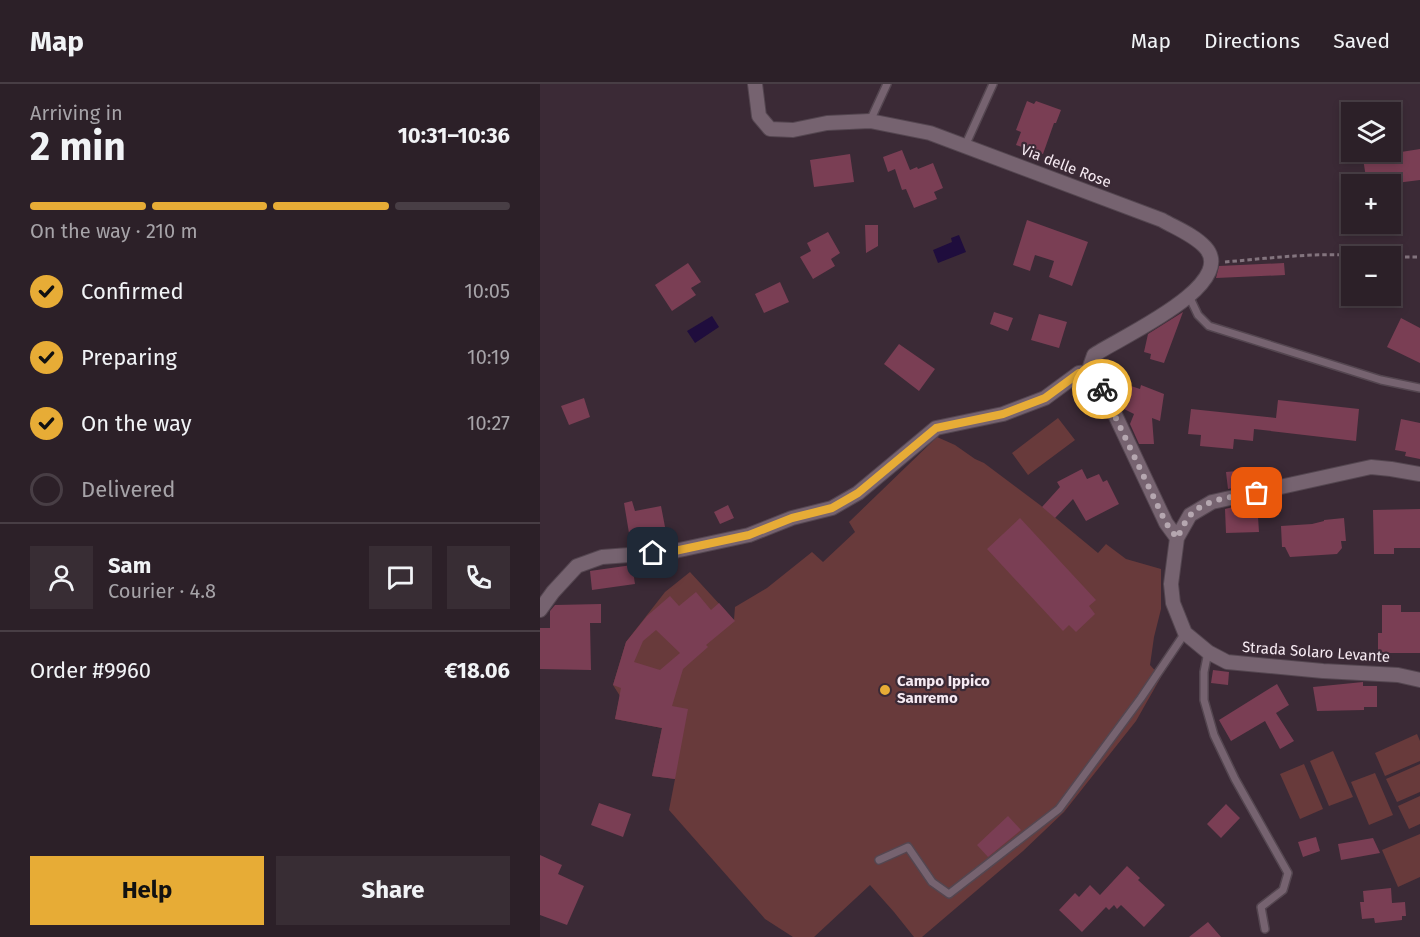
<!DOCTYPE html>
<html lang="en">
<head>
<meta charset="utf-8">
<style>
  body { margin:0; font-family:"Fira Sans",sans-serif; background:#382d34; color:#f1f3f6; height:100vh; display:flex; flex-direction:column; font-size:22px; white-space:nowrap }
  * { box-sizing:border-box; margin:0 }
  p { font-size:20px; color:#a6a3a8 }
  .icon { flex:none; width:33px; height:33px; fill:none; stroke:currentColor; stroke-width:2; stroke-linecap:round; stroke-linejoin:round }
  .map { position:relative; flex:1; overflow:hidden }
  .side { display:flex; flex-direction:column; background:#2c2028; width:540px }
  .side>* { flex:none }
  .fabs { position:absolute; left:801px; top:18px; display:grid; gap:12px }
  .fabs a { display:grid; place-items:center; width:60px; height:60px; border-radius:0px; background:#2c2028; box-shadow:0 3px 9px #0003,0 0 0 2px #483e45; font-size:30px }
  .pin { position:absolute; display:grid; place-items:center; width:51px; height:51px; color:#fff; margin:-26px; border-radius:12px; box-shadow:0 3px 9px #0006 }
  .courier { position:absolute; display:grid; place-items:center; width:60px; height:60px; margin:-30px; border:4px solid #e7ac36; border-radius:50%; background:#fff; color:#222; box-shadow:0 2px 8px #0007 }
  .overview em { font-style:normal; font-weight:700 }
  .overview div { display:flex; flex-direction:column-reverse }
  .overview { display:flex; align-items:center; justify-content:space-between; height:102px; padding:0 30px }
  h1 { font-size:39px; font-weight:700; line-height:45px }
  .bar { display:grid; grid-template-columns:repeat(4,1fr); gap:9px 6px; align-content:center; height:72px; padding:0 30px }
  .bar i { height:8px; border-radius:4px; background:#483e45 }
  .bar .on { background:#e7ac36 }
  .bar p { grid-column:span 4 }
  .line { display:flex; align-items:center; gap:15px; padding:0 30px; border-top:2px solid #483e45 }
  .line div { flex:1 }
  .round { display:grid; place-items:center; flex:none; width:63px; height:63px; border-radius:0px; background:#382d34 }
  ol { padding:0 30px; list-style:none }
  li { display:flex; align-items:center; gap:18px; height:66px }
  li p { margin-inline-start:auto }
  li .icon { padding:6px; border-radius:50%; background:#e7ac36; color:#111; stroke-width:4 }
  li:last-child { color:#a6a3a8 }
  li i { width:33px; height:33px; border:3px solid #483e45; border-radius:50% }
  .cta { display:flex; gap:12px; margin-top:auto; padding:12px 30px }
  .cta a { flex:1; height:69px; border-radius:0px; background:#e7ac36; color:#111; font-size:24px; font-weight:700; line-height:69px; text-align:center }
  .cta a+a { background:#382d34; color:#f1f3f6 }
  header { display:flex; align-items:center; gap:36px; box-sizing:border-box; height:84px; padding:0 30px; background:#2c2028; border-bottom:2px solid #483e45 }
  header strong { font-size:28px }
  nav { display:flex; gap:33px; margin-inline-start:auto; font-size:21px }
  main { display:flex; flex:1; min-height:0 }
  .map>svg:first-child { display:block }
  .green { fill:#683a3b }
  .water { fill:#1f0d3d }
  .building { fill:#7a3e54; fill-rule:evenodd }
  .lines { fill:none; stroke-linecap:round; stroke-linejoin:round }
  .lane-casing { stroke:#544650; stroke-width:10 }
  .street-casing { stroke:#544650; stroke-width:16 }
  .path { stroke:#83747e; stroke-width:3; stroke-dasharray:4.5 3; stroke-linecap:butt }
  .lane { stroke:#766370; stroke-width:7 }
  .street { stroke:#766370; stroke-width:14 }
  .done { stroke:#b5a7b0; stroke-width:6; stroke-dasharray:0 10.8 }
  .route { stroke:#e7ac36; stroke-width:8 }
  .poi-dot { fill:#e7ac36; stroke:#3b2a36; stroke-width:2 }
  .labels { text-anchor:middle; stroke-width:4.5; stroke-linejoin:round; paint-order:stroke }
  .street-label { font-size:15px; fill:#f6eaf2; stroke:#3b2a36 }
  .poi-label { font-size:15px; font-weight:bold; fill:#f6eaf2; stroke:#3b2a36; text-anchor:start }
</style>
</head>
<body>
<header>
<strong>Map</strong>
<nav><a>Map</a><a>Directions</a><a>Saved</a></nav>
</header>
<main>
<section class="side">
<div class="overview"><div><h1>2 min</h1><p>Arriving in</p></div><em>10:31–10:36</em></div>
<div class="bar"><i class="on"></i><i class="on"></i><i class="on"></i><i></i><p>On the way · 210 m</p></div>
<ol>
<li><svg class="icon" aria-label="check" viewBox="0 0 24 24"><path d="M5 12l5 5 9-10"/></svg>Confirmed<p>10:05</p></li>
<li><svg class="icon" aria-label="check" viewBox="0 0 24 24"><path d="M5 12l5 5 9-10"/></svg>Preparing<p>10:19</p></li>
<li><svg class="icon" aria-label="check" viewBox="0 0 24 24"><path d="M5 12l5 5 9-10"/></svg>On the way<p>10:27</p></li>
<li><i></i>Delivered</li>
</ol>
<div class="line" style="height:108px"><a class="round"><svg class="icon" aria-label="person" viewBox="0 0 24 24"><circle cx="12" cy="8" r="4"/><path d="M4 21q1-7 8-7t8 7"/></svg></a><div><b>Sam</b><p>Courier · 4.8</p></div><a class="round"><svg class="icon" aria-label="chat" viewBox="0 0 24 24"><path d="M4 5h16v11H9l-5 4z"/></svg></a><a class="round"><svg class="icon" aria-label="phone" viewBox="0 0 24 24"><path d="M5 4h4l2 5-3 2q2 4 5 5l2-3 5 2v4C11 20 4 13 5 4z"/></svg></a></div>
<div class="line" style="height:78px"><div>Order #9960</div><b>€18.06</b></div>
<div class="cta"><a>Help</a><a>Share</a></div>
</section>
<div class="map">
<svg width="880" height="853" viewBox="0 0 880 853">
  <rect width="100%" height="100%" fill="#3b2a36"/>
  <path class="green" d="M518,334L535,356L488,391L472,369Z
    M397,353L415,361L435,375L444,379L500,421L558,469L566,460L586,475L621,485V525L614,553L610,581L621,593L596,637L524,728L483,767L382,853H374L354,828L330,801L274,853H253L225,835L129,726L135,695L112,692L122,644L75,635L80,612L73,601L86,558L125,508L150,488L194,536L195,523L227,504L272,468L283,478L315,448L309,438Z
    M877,650L880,657V677L845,692L835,669Z
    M793,667L813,713L789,722L770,677Z
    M764,680L783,725L760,735L740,690Z
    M880,680V708L857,718L846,695Z
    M835,689L853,731L829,741L811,698Z
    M880,712V740L869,745L858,722Z
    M880,750V793L858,803L842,766Z"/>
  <path class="water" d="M419,151L426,168L398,179L393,166L412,158L411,154Z
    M172,232L179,243L155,259L147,247Z"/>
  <path class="building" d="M487,17L494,20L496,17L521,26L516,39H514L503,70L476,61L481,48L476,46Z
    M880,65V96L848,100H827L822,68H861Z
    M362,66L370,86L377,83L378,85L393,79L403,104L394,108L397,115L374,124L366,105L362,106L355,85L348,88L343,73Z
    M310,70L314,98L274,103L270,76Z
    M487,136L548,158L532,202L509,193L514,177L495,171L490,187L473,181Z
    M325,141H338V162L326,169Z
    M288,148L300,169L291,175L295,182L273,195L260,173L271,167L267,159Z
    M148,179L161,198L151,204L156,211L132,227L115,201Z
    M744,179L745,191L676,194L679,182Z
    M240,198L249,218L224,229L215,210Z
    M454,228L473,234L468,247L450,240Z
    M643,228L624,279L610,275L611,270L604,268L608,250Z
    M499,230L527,238L519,264L491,256Z
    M861,234L880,244V279L847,263Z
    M359,260L395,285L379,307L344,280Z
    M585,300L600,305L601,301L624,310L620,337L612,334L614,360H599L590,340L594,330L582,324L586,315L580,313Z
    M44,314L50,333L29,341L21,322Z
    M738,316L819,325L816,357L714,345L713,357L694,355L693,365L660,362L661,351L648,350L651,325L736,334Z
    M861,335L880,339V375L865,372L866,368L855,366Z
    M542,385L547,395L559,390L563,398L567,396L579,420L546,437L533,415L515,434L502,423L520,403L517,398Z
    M719,385L722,398L688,405L686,388Z
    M92,417L95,427L121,422L126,448L103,452L105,459L91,461L84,419Z
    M717,417L719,448L686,449L685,425Z
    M188,421L194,434L180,440L174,428Z
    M880,425V464H854V470H834L833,426Z
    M480,434L556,516L549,522L555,530L536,548L529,541L523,547L447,465Z
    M804,434L806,457H801L802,464L797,470L750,473L745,463H742L741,442L772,440L784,437V436Z
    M92,481L95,500L52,506L50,487Z
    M156,508L171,526L179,519L195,537L166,561L168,563L143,585L132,622L148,625L135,695L112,692L122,644L75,635L81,604L73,601L86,558L107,532L130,512L139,522ZM116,546L140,569L120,586L94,578L103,557Z
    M61,520V539H50L51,586L0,585V544H10V527L15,521Z
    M842,521H861V528H880V569H838V549H842Z
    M673,586L689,588L688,601L671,599Z
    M823,598V602H837V623H824V626L777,627L773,603Z
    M737,600L749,621L736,629L754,657L740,665L725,637L691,657L679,636Z
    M59,719L91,730L83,753L51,741Z
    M686,720L700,734L681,754L667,740Z
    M468,732L481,746L448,773L437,761Z
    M776,753L780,767L763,773L758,758Z
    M833,754L840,769L801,776L798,760Z
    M0,771L22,781L18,790L44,802L27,841L0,831Z
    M587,782L600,794L598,796L625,821L604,843L581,821L577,825L574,821L569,826L566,823L542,848L519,826L535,809L539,813L550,801L560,811Z
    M851,804L852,819L865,818L866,832H862V836L835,839L834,834L822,835L820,818H824L823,807Z
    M668,838L681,853H649Z"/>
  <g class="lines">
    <defs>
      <path id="lane" d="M330,37L347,0
        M425,62L453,0
        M649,212L658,231L669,242L841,296L880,304
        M668,568L664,588V616L674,651L695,695L748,789L743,806L721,823L725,845
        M339,776L368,763L392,798L409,810L519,725L601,614L645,549"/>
      <path id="street" d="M215,0L219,32L230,45L253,46L287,39L330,37L390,49L622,136C636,144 654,151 665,163C700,201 577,255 554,271L548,288
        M880,390L851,385L831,383L672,418L650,431L637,454L631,500L633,519L645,549L668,568L687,578L783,587L858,591L880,596
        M0,526L13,508L37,482L62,473L130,468L209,451L252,434L292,424L318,409L396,344L463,330L505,314L539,289L548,288L556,293L562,303L626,439L637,454"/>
    </defs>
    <use href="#lane" class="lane-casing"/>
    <use href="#street" class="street-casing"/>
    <path class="path" d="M850,173H880
      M685,178C731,174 778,168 823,172"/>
    <use href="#lane" class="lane"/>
    <use href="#street" class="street"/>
  </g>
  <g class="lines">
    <path class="done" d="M562,305L626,439L637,454C641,447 644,439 649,433C662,415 696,412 717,409"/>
    <path class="route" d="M113,469L130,468L209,451L252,434L292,424L318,409L396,344L463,330L505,314L539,289L548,288L556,293L562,305"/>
  </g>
  <circle class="poi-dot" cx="345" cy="606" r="6"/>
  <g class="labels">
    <g class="street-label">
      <text transform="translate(526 82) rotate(21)" y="5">Via delle Rose</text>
      <text transform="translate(776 568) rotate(4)" y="5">Strada Solaro Levante</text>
    </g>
    <g class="poi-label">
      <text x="357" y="602">Campo Ippico<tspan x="357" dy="17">Sanremo</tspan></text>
    </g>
  </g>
</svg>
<div class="fabs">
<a><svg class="icon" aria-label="layers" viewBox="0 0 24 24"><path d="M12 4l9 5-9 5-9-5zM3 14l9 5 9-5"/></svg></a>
<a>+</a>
<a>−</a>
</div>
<div class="pin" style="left:717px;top:409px;background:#ea580c"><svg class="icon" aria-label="bag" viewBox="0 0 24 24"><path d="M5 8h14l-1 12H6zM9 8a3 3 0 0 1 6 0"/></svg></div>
<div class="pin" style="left:113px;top:469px;background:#1f2937"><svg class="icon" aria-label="home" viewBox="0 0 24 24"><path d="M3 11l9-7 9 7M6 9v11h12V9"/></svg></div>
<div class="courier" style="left:562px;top:305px"><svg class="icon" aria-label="bike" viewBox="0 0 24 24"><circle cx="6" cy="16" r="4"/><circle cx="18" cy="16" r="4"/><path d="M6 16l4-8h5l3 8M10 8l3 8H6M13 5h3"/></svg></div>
</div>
</main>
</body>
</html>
